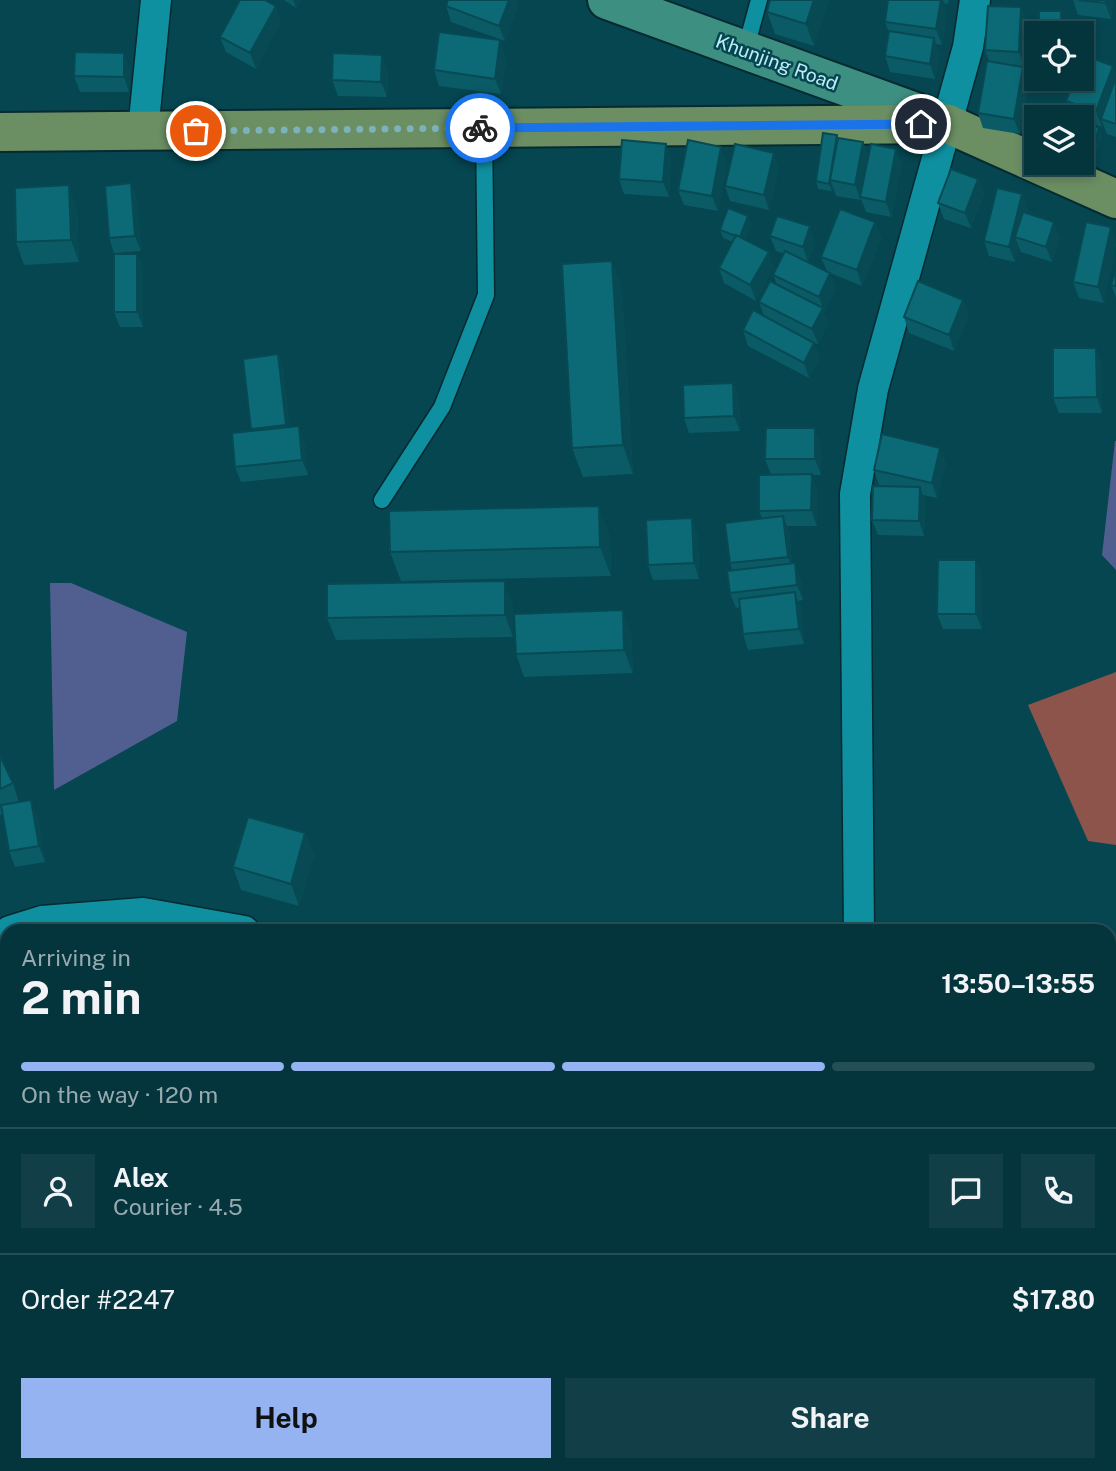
<!DOCTYPE html>
<html lang="en">
<head>
<meta charset="utf-8">
<style>
  body { margin:0; font-family:"Public Sans",sans-serif; background:#123f47; color:#f1f3f6; height:100vh; display:flex; flex-direction:column; font-size:26px; white-space:nowrap }
  * { box-sizing:border-box; margin:0 }
  p { font-size:23px; color:#97aaaf }
  .icon { flex:none; width:38px; height:38px; fill:none; stroke:currentColor; stroke-width:2; stroke-linecap:round; stroke-linejoin:round }
  .map { position:relative; flex:1; overflow:hidden }
  .sheet { position:absolute; left:0px; top:924px; width:1116px; height:548px; display:flex; flex-direction:column; background:#04343c; border-radius:21px 21px 0 0; box-shadow:0 4px 10px #0003,0 0 0 2px #254f56 }
  .sheet>* { flex:none }
  .fabs { position:absolute; left:1024px; top:21px; display:grid; gap:14px }
  .fabs a { display:grid; place-items:center; width:70px; height:70px; border-radius:0px; background:#04343c; box-shadow:0 4px 10px #0003,0 0 0 2px #254f56; font-size:35px }
  .pin { position:absolute; display:grid; place-items:center; width:60px; height:60px; color:#fff; margin:-30px; border:4px solid #fff; border-radius:50%; box-shadow:0 2px 7px #0007 }
  .courier { position:absolute; display:grid; place-items:center; width:70px; height:70px; margin:-35px; border:5px solid #1a73e8; border-radius:50%; background:#fff; color:#222; box-shadow:0 2px 9px #0007 }
  .head em { font-style:normal; font-weight:700 }
  .head div { display:flex; flex-direction:column-reverse }
  .head { display:flex; align-items:center; justify-content:space-between; height:119px; padding:0 21px }
  h1 { font-size:46px; font-weight:700; line-height:52px }
  .bar { display:grid; grid-template-columns:repeat(4,1fr); gap:10px 7px; align-content:center; height:84px; padding:0 21px }
  .bar i { height:9px; border-radius:5px; background:#254f56 }
  .bar .current { background:#95b2f1 }
  .bar p { grid-column:span 4 }
  .line { display:flex; align-items:center; gap:18px; padding:0 21px; border-top:2px solid #254f56 }
  .line div { flex:1 }
  .round { display:grid; place-items:center; flex:none; width:74px; height:74px; border-radius:0px; background:#123f47 }
  .action { display:flex; gap:14px; margin-top:auto; padding:14px 21px }
  .action a { flex:1; height:80px; border-radius:0px; background:#95b2f1; color:#111; font-size:28px; font-weight:700; line-height:80px; text-align:center }
  .action a+a { background:#123f47; color:#f1f3f6 }
  .map>svg:first-child { display:block }
  .green { fill:#8c544b }
  .water { fill:#505f90 }
  .lines { fill:none; stroke-linecap:round; stroke-linejoin:round }
  .service-casing { stroke:#062a30; stroke-width:19 }
  .minor-casing { stroke:#062a30; stroke-width:33 }
  .secondary-casing { stroke:#062a30; stroke-width:42 }
  .primary-casing { stroke:#062a30; stroke-width:42 }
  .service { stroke:#0f90a1; stroke-width:16 }
  .minor { stroke:#0f90a1; stroke-width:30 }
  .secondary { stroke:#3d8f82; stroke-width:38 }
  .primary { stroke:#6b8e63; stroke-width:38 }
  .wall { fill:#0a5b66 }
  .shaded-wall { fill:#084a53 }
  .building { fill:#0c6a77; stroke:#084a53; stroke-width:2 }
  .done { stroke:#7cb2bb; stroke-width:7; stroke-dasharray:0 12.6 }
  .route { stroke:#1a73e8; stroke-width:9 }
  .labels { text-anchor:middle; stroke-width:5; stroke-linejoin:round; paint-order:stroke }
  .street-label { font-size:19px; fill:#bcecf5; stroke:#054650 }
</style>
</head>
<body>
<div class="map">
<svg width="1116" height="1471" viewBox="0 0 1116 1471">
  <rect width="100%" height="100%" fill="#054650"/>
  <path class="green" d="M1116,672V845L1088,841L1028,705Z"/>
  <path class="water" d="M1115,441H1116V570L1102,555Z
    M50,583H71L187,632L177,721L54,790Z"/>
  <g class="lines">
    <defs>
      <path id="service" d="M745,51L759,0
        M382,500L442,407L486,295L484,128
        M0,1108L7,1125"/>
      <path id="minor" d="M143,131L156,0
        M10,931L42,921L143,913L244,931
        M859,931L855,494L873,389L968,47L975,0
        M1110,989H1116
        M1110,1311H1116
        M949,1465L950,1471"/>
      <path id="secondary" d="M607,0L946,123"/>
      <path id="primary" d="M0,132L948,124L1116,199"/>
    </defs>
    <use href="#service" class="service-casing"/>
    <use href="#minor" class="minor-casing"/>
    <use href="#secondary" class="secondary-casing"/>
    <use href="#primary" class="primary-casing"/>
    <use href="#service" class="service"/>
    <use href="#minor" class="minor"/>
    <use href="#secondary" class="secondary"/>
    <use href="#primary" class="primary"/>
  </g>
  <path class="wall" d="M284,0H301L296,8Z
    M448,0H516L518,5L505,41L451,22L446,6Z
    M829,0L814,46L775,34L767,12Z
    M888,0H949L948,4L944,3L947,11L942,45L936,44L940,54L935,79L890,72L885,56L889,33L885,22Z
    M1073,0H1113L1111,19L1078,15Z
    M281,21L256,69L226,52L220,37Z
    M1027,22L1024,67H1023L1029,82L1020,134L983,128L978,113L989,61L985,50Z
    M506,56L501,94L439,86L434,70Z
    M130,68L129,92H80L74,76Z
    M388,71L387,97L338,96L332,80Z
    M1116,73V137L1107,134L1103,124L1102,127L1082,119V117L1072,116L1066,101Z
    M1082,122L1099,128L1102,136L1095,155L1082,150Z
    M837,135L838,138L863,142L868,157L902,164L891,217L866,212L861,199V200L836,196L833,187L832,191L818,189L816,181Z
    M666,144L671,159L669,197L624,194L619,179Z
    M727,162L718,211L684,205L678,190Z
    M779,168L769,210L730,201L725,186Z
    M978,179L984,194L971,228L944,219L938,203Z
    M131,183L137,199L141,251L114,253L109,238Z
    M1022,194L1028,210L1027,214L1060,237L1052,262L1021,252L1019,247L1015,262L989,256L984,241Z
    M77,208L79,262L24,265L16,242Z
    M748,216L751,224L745,239L774,267L756,301L724,283L719,268L733,242L723,238L720,230Z
    M875,222L881,238L862,286L830,273L836,288L824,312L828,323L818,344L814,343L820,358L809,378L748,346L743,330L764,316L759,302L777,285L773,275L784,254L776,251L770,236L815,241L808,262L827,271L821,257Z
    M1116,243L1104,303L1079,298L1073,282Z
    M137,254L143,269V327H120L114,312Z
    M612,261L622,290L633,474L583,477L572,448Z
    M1116,271V298L1111,285Z
    M969,315L954,351L909,333L904,317Z
    M278,354L283,369L290,427L304,441L308,475L241,482L235,467L252,431L251,429Z
    M1102,363V413H1059L1053,398Z
    M733,383L739,399L740,431L689,433L684,418Z
    M821,444V475H812L817,490V526H787L789,531L792,563L800,578L803,600L798,601L801,608L804,644L748,650L743,634L740,607L736,608L730,593L732,570L730,563L762,518L759,511L771,474L765,459Z
    M946,463L937,498L923,495L925,502L924,536L878,535L872,520L882,486L879,485L874,470Z
    M698,534L699,579L653,580L648,565Z
    M610,535L611,576L401,581L390,552Z
    M976,560L982,575V629H943L937,614Z
    M513,604V637L336,640L327,618Z
    M631,632L633,673L524,677L516,654Z
    M0,756L13,783L19,802L37,815L45,862L15,867L9,851L3,814L0,815Z
    M305,833L314,855L299,906L241,890L233,867Z"/>
  <path class="shaded-wall" d="M293,0H301L296,8Z
    M509,0H516L518,5L505,41L499,26Z
    M814,0H829L814,46L806,24Z
    M941,0H943L947,11L942,45L936,29Z
    M1106,0H1113L1111,19L1105,3Z
    M276,6L281,21L256,69L250,53Z
    M1021,7L1027,22L1024,67L1019,52Z
    M1061,11L1063,19L1064,33H1061Z
    M934,38L940,54L935,79L930,64Z
    M500,40L506,56L501,94L495,79Z
    M124,53L130,68L129,92L124,77Z
    M382,55L388,71L387,97L381,82Z
    M1113,66L1116,73V89L1101,119L1103,124L1102,127L1096,111Z
    M1023,67L1029,82L1020,134L1014,119Z
    M1099,128L1102,136L1095,155L1093,147Z
    M837,135L840,143L830,180L833,187L832,191L829,184Z
    M863,142L868,157L861,200L855,185Z
    M666,144L671,159L669,197L663,182Z
    M721,147L727,162L718,211L712,196Z
    M896,149L902,164L891,217L886,202Z
    M774,153L779,168L769,210L764,195Z
    M978,179L984,194L971,228L965,213Z
    M131,183L137,199L141,251L135,236Z
    M69,185L77,208L79,262L71,240Z
    M1022,194L1028,210L1021,239L1015,237L1019,247L1015,262L1009,247Z
    M748,216L751,224L742,245L739,238Z
    M875,222L881,238L862,286L857,270Z
    M1054,222L1060,237L1052,262L1046,247Z
    M810,226L815,241L808,262L803,247Z
    M1111,227L1116,243L1104,303L1098,287Z
    M769,252L774,267L756,301L750,285Z
    M137,254L143,269V327L137,312Z
    M612,261L622,290L633,474L623,445Z
    M830,273L836,288L824,312L819,297Z
    M963,300L969,315L954,351L949,335Z
    M823,308L828,323L818,344L812,329Z
    M814,343L820,358L809,378L804,363Z
    M1096,348L1102,363V413L1097,397Z
    M278,354L283,369L292,440L286,425Z
    M733,383L739,399L740,431L734,416Z
    M299,426L304,441L308,475L302,460Z
    M815,428L821,444V475L815,459Z
    M940,448L946,463L937,498L932,483Z
    M812,474L817,490V526L811,510Z
    M920,487L925,502L924,536L919,521Z
    M599,506L610,535L611,576L600,547Z
    M783,516L789,531L793,572L788,557Z
    M692,518L698,534L699,579L694,563Z
    M976,560L982,575V629L976,614Z
    M795,563L800,578L803,600L797,585Z
    M505,581L513,604V637L505,615Z
    M795,592L801,608L804,644L799,629Z
    M623,610L631,632L633,673L624,650Z
    M31,800L37,815L45,862L39,846Z
    M305,833L314,855L299,906L291,884Z"/>
  <path class="building" d="M240,0H265L276,6L250,53L220,37Z
    M448,0H509L499,26L446,6Z
    M770,0H814L806,24L767,12Z
    M888,0H941L936,29L885,22Z
    M1078,0H1106L1105,3Z
    M988,6L1021,7L1019,52L985,50Z
    M1039,11H1061V33H1039Z
    M889,31L934,38L930,64L885,56Z
    M439,32L500,40L495,79L434,70Z
    M75,52L124,53V77L74,76Z
    M333,53L382,55L381,82L332,80Z
    M1084,55L1113,66L1096,111L1066,101L1075,79H1082V60Z
    M987,61L1023,67L1014,119L978,113Z
    M1116,77V124L1101,119Z
    M1082,122L1099,128L1093,147L1082,144Z
    M823,133L837,135L829,184L816,181Z
    M838,138L863,142L855,185L830,180Z
    M622,140L666,144L663,182L619,179Z
    M688,140L721,147L712,196L678,190Z
    M735,144L774,153L764,195L725,186Z
    M871,144L896,149L886,202L860,197Z
    M951,169L978,179L965,213L938,203Z
    M131,183L135,236L109,238L105,186Z
    M69,185L71,240L16,242L15,188Z
    M997,188L1022,194L1009,247L984,241Z
    M728,208L748,216L740,237L736,235V236L720,230Z
    M840,209L875,222L857,270L821,257Z
    M1023,212L1054,222L1046,247L1015,237Z
    M777,216L810,226L803,247L770,236Z
    M1086,222L1111,227L1098,287L1073,282Z
    M736,235L769,252L750,285L719,268Z
    M785,251L830,273L819,297L773,275Z
    M114,254H137V312H114Z
    M612,261L623,445L572,448L562,264Z
    M1116,271V286L1111,285Z
    M770,281L823,308L812,329L759,302Z
    M918,281L963,300L949,335L904,317Z
    M753,310L814,343L804,363L743,330Z
    M1053,348H1096L1097,397L1053,398Z
    M278,354L286,425L251,429L243,359Z
    M733,383L734,416L684,418L683,385Z
    M299,426L302,460L235,467L232,433Z
    M766,428H815V459H765Z
    M882,434L940,448L932,483L874,470Z
    M812,474L811,510L759,511V475Z
    M873,486L920,487L919,521L872,520Z
    M599,506L600,547L390,552L389,511Z
    M783,516L788,557L730,563L725,523Z
    M692,518L694,563L648,565L646,520Z
    M938,560H976V614H937Z
    M795,563L797,585L730,593L727,571Z
    M505,581V615L327,618V584Z
    M795,592L799,629L743,634L739,599Z
    M623,610L624,650L516,654L514,614Z
    M0,756L13,783L0,789Z
    M31,800L39,846L9,851L1,805Z
    M248,817L305,833L291,884L233,867Z"/>
  <g class="lines">
    <path class="done" d="M196,131L480,128"/>
    <path class="route" d="M480,128L921,124"/>
  </g>
  <g class="labels">
    <g class="street-label">
      <text transform="translate(777 62) rotate(20)" y="7">Khunjing Road</text>
    </g>
  </g>
</svg>
<div class="fabs">
<a><svg class="icon" aria-label="locate" viewBox="0 0 24 24"><circle cx="12" cy="12" r="6"/><path d="M12 2v4M12 18v4M2 12h4M18 12h4"/></svg></a>
<a><svg class="icon" aria-label="layers" viewBox="0 0 24 24"><path d="M12 4l9 5-9 5-9-5zM3 14l9 5 9-5"/></svg></a>
</div>
<div class="pin" style="left:196px;top:131px;background:#ea580c"><svg class="icon" aria-label="bag" viewBox="0 0 24 24"><path d="M5 8h14l-1 12H6zM9 8a3 3 0 0 1 6 0"/></svg></div>
<div class="pin" style="left:921px;top:124px;background:#1f2937"><svg class="icon" aria-label="home" viewBox="0 0 24 24"><path d="M3 11l9-7 9 7M6 9v11h12V9"/></svg></div>
<div class="courier" style="left:480px;top:128px"><svg class="icon" aria-label="bike" viewBox="0 0 24 24"><circle cx="6" cy="16" r="4"/><circle cx="18" cy="16" r="4"/><path d="M6 16l4-8h5l3 8M10 8l3 8H6M13 5h3"/></svg></div>
<section class="sheet">
<div class="head"><div><h1>2 min</h1><p>Arriving in</p></div><em>13:50–13:55</em></div>
<div class="bar"><i class="current"></i><i class="current"></i><i class="current"></i><i></i><p>On the way · 120 m</p></div>
<div class="line" style="height:126px"><a class="round"><svg class="icon" aria-label="person" viewBox="0 0 24 24"><circle cx="12" cy="8" r="4"/><path d="M4 21q1-7 8-7t8 7"/></svg></a><div><b>Alex</b><p>Courier · 4.5</p></div><a class="round"><svg class="icon" aria-label="chat" viewBox="0 0 24 24"><path d="M4 5h16v11H9l-5 4z"/></svg></a><a class="round"><svg class="icon" aria-label="phone" viewBox="0 0 24 24"><path d="M5 4h4l2 5-3 2q2 4 5 5l2-3 5 2v4C11 20 4 13 5 4z"/></svg></a></div>
<div class="line" style="height:91px"><div>Order #2247</div><b>$17.80</b></div>
<div class="action"><a>Help</a><a>Share</a></div>
</section>
</div>
</body>
</html>
